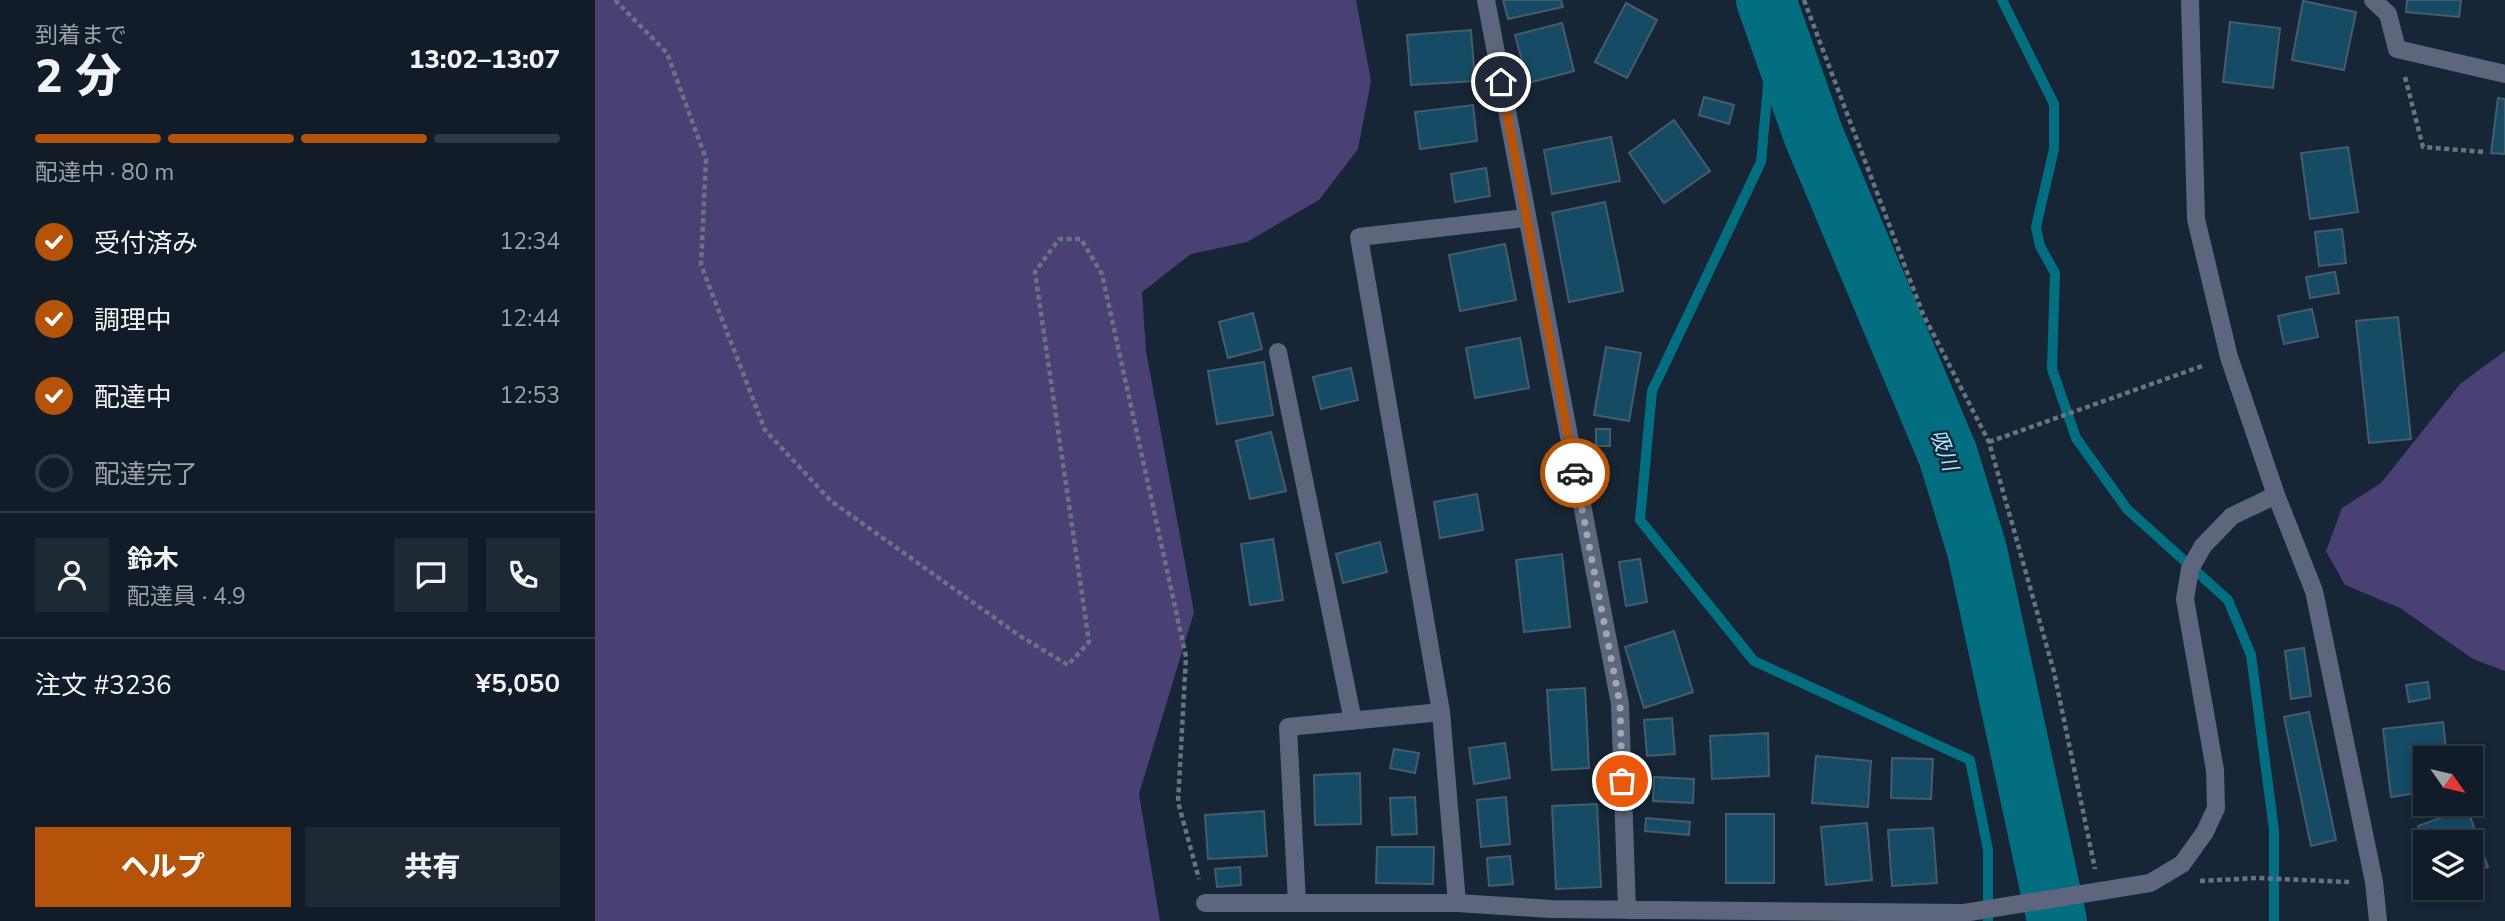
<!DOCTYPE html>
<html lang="ja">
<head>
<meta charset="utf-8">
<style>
  body { margin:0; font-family:"Nunito Sans","Noto Sans JP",sans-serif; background:#1e2934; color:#f1f3f6; height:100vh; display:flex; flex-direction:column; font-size:26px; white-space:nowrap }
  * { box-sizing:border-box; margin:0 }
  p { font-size:23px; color:#9ca1a8 }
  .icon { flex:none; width:38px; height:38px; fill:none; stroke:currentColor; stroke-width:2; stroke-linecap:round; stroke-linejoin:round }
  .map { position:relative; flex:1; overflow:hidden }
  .side { display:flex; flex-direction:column; background:#111c28; width:595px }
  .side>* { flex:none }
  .needle { width:46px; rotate:124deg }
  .buttons { position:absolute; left:1818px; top:746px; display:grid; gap:14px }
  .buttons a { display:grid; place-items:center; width:70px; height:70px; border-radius:0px; background:#111c28; box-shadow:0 4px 10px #0003,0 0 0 2px #303a45; font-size:35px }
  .pin { position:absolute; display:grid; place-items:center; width:60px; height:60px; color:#fff; margin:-30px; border:4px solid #fff; border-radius:50%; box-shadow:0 2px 7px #0007 }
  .courier { position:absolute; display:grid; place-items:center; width:70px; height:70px; margin:-35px; border:5px solid #b45309; border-radius:50%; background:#fff; color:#222; box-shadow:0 2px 9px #0007 }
  .headline em { font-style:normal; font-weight:800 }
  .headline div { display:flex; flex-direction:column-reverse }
  .headline { display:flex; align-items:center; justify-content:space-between; height:119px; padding:0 35px }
  h1 { font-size:46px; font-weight:800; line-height:52px }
  .bar { display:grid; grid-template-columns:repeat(4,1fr); gap:10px 7px; align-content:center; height:84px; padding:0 35px }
  .bar i { height:9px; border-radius:5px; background:#303a45 }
  .bar .on { background:#b45309 }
  .bar p { grid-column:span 4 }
  .line { display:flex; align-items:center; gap:18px; padding:0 35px; border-top:2px solid #303a45 }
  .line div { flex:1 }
  .round { display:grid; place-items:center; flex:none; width:74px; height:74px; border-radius:0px; background:#1e2934 }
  ol { padding:0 35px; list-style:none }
  li { display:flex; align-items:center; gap:21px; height:77px }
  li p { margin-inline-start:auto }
  li .icon { padding:7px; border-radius:50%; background:#b45309; color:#fff; stroke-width:4 }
  li:last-child { color:#9ca1a8 }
  li i { width:38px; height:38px; border:4px solid #303a45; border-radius:50% }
  .action { display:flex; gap:14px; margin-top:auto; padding:14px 35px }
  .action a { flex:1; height:80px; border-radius:0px; background:#b45309; color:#fff; font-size:28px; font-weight:800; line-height:80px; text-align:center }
  .action a+a { background:#1e2934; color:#f1f3f6 }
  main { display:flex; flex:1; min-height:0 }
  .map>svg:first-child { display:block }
  .forest { fill:#494074 }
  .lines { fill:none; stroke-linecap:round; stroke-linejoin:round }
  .stream { stroke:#036e7f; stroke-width:10 }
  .river { stroke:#036e7f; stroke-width:60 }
  .building { fill:#154b64; stroke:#455d6b; stroke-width:2 }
  .path { stroke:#677482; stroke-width:4.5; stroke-dasharray:5 3.5; stroke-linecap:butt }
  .lane { stroke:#5e667e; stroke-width:18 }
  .street { stroke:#5e667e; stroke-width:18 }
  .done { stroke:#9da8b5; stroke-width:7; stroke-dasharray:0 12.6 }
  .route { stroke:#b45309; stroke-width:9 }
  .labels { text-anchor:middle; stroke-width:5; stroke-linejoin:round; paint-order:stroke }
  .water-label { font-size:21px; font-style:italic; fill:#a7eaf9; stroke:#172636 }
</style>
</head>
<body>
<main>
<section class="side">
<div class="headline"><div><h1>2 分</h1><p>到着まで</p></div><em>13:02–13:07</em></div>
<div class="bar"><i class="on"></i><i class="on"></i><i class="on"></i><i></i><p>配達中 · 80 m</p></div>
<ol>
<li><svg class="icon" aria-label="check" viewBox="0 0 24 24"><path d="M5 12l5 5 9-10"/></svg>受付済み<p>12:34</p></li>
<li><svg class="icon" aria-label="check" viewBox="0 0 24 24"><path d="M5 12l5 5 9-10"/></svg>調理中<p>12:44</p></li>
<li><svg class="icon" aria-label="check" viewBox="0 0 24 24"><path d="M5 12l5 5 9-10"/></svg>配達中<p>12:53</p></li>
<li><i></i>配達完了</li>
</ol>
<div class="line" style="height:126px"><a class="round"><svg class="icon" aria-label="person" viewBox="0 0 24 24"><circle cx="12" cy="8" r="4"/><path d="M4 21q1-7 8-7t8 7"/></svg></a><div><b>鈴木</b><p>配達員 · 4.9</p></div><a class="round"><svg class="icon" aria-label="chat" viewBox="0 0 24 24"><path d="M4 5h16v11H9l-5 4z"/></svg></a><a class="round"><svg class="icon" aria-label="phone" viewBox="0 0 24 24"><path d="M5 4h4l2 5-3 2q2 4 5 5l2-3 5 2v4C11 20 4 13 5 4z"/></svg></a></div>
<div class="line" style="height:91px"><div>注文 #3236</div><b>¥5,050</b></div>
<div class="action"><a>ヘルプ</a><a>共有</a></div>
</section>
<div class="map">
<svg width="1910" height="921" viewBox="0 0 1910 921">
  <rect width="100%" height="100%" fill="#172636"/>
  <path class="forest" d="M0,0H761L776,81L763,149L724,200L652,242L596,254L547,292L551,351L599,612L544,794L565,921H0Z
    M1910,351V671L1878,659L1805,608L1750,585L1731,551L1747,508L1786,483L1865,384Z"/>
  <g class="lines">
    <path class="stream" d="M1407,0L1459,104V149L1441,227L1445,246L1460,273L1457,369L1481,438L1532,509L1633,600L1656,655L1679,830V921
      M1179,20L1166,162L1057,391L1045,520L1159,661L1375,760L1393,850V921"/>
    <path class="river" d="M1171,0L1218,134L1353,455L1382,550L1462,921"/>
  </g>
  <path class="building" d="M908,0H966L968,7L913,19Z
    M1812,0H1866L1864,17L1811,12Z
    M1708,1L1761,12L1749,70L1697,60Z
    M1031,3L1062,20L1032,78L1000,62Z
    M1635,22L1685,28L1678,88L1628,82Z
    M967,23L979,71L933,83L920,35Z
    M876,30L880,81L816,85L812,35Z
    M1109,97L1139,105L1134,124L1104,115Z
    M1903,98L1910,99V154L1896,153Z
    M878,105L882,141L825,149L820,112Z
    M1079,120L1115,171L1069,203L1034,153Z
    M1016,137L1025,181L957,194L949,150Z
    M1753,147L1763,212L1715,219L1706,153Z
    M891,168L895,196L860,202L856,174Z
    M1010,202L1028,291L974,302L957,213Z
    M1747,229L1751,263L1724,266L1720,232Z
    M910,244L921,300L865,311L854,255Z
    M1740,272L1744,293L1715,298L1711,277Z
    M1717,309L1723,337L1689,344L1683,316Z
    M658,313L667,349L633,358L624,322Z
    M1803,317L1816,439L1774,443L1761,321Z
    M925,338L934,388L880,398L871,348Z
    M1011,347L1046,353L1034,421L999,415Z
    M669,362L678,415L622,424L613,371Z
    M756,368L763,400L726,409L718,377Z
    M1001,429H1015V446H1001Z
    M676,432L691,491L655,499L641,441Z
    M882,494L888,530L845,538L839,502Z
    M678,539L688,600L655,605L646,544Z
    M785,542L792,572L748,583L741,554Z
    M967,554L975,627L929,632L921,560Z
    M1045,559L1052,602L1031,606L1024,562Z
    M1079,631L1098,692L1049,708L1030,647Z
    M1709,648L1716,696L1696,699L1690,651Z
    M1833,682L1835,698L1814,702L1811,685Z
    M990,688L994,768L957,770L952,690Z
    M1714,712L1741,840L1716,846L1689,717Z
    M1077,718L1080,754L1052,756L1049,720Z
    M1848,722L1852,758H1830V792L1796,797L1788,729Z
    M1173,733L1174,776L1117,779L1115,736Z
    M910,743L915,778L879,784L874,748Z
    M799,749L824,753L820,773L795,768Z
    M1221,756L1276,761L1273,807L1217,803Z
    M1297,758L1338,759L1336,799L1296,798Z
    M765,773L766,824L720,825L719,775Z
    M1059,777L1099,779L1098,803L1058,801Z
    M820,797L822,834L797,835L795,798Z
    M911,797L915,844L886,847L882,800Z
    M1002,804L1006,887L961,889L957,806Z
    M1872,808L1893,867L1876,873V842H1830V848L1823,826Z
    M669,811L672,856L613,859L610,815Z
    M1131,814H1179V883H1131Z
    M1051,818L1095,822L1094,835L1050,831Z
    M1272,823L1277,880L1231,885L1226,827Z
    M1338,828L1342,883L1297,886L1293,830Z
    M782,847H839L838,884L781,883Z
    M915,856L918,884L894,886L892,858Z
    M645,867L646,885L622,887L620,869Z"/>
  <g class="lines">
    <path class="path" d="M20,0L72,53L111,159L106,265L170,430L236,501L425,636L473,665L494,642L440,272L464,239H486L507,274L591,657L583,802L604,879
      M1209,0L1328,314L1394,442L1459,672L1500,869
      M1810,77L1828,147L1890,152
      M1394,442L1610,365
      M1605,881L1662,878L1754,882"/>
    <path class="lane" d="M1778,0L1793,14L1802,49L1910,74"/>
    <path class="street" d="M891,0L1025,704L1032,910
      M1595,0L1601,219L1634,357L1681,495L1719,591L1779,882L1783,921
      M683,352L758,721
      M610,903H862L957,909L1369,913L1555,883L1587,864L1610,832L1621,808L1620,770L1590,599L1595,569L1608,546L1637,516L1681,495
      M702,903L693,727L846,712
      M862,903L846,712L764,237L931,218"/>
  </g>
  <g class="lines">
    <path class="done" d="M980,473L1025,704L1027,781"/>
    <path class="route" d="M906,82L980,473"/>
  </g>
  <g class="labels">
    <g class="water-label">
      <text transform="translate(1349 450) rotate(70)" y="7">吸川</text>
    </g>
  </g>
</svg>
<div class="buttons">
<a><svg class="needle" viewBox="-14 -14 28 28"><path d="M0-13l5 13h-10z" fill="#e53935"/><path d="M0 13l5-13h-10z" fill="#9ca1a8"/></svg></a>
<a><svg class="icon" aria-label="layers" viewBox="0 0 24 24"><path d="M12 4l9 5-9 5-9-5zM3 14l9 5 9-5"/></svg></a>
</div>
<div class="pin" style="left:1027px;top:781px;background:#ea580c"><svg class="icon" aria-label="bag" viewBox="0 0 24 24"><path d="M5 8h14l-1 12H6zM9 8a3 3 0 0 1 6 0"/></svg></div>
<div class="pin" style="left:906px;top:82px;background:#1f2937"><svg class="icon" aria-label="home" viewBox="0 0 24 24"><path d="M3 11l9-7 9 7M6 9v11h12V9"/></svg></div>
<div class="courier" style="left:980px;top:473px"><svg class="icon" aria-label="car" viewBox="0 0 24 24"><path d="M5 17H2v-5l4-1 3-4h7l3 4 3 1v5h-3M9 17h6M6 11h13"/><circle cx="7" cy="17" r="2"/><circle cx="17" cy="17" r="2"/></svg></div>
</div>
</main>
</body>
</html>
